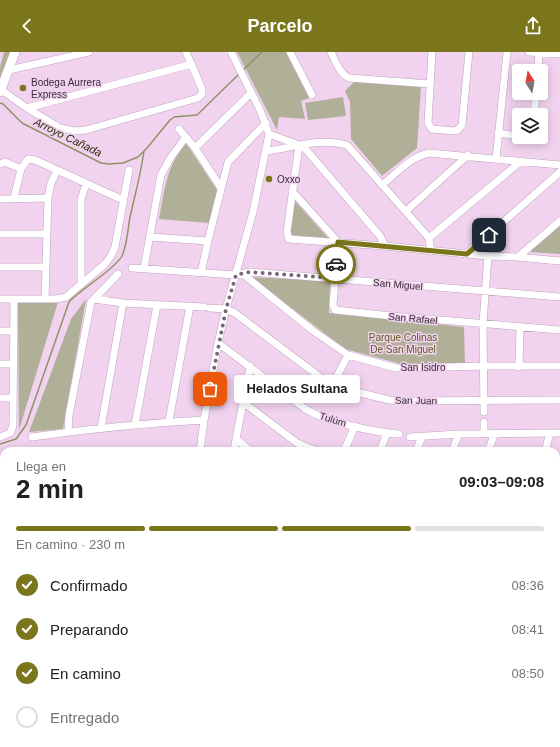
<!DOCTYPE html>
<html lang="es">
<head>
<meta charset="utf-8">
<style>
  body { margin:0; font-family:Arial,sans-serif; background:#f6f6f6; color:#202124; height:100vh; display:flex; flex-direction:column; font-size:15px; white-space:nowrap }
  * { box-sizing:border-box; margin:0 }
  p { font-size:13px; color:#757577 }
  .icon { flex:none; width:22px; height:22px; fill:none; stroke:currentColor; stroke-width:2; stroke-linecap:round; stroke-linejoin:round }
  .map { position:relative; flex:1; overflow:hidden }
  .details { position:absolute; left:0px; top:395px; width:560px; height:300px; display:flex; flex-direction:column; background:#fff; border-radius:12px 12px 0 0; box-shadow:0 2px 10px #0003 }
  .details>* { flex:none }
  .needle { width:26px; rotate:349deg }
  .buttons { position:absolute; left:512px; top:12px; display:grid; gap:8px }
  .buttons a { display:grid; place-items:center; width:36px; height:36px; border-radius:4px; background:#fff; box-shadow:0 2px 10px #0003; font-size:20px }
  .pin { position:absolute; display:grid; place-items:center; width:34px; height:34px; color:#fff; margin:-17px; border-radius:8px; box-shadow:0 2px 6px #0006 }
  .courier { position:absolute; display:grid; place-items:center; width:40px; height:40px; margin:-20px; border:3px solid #7b761b; border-radius:50%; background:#fff; color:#222; box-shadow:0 1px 5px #0007 }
  .bubble { position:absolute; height:28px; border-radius:4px; background:#fff; box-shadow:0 2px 10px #0003; font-size:13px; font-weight:600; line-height:28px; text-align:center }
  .headline em { font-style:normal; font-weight:600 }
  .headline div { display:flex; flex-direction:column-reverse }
  .headline { display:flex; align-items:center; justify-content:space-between; height:68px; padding:0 16px }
  h1 { font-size:26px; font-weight:600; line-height:30px }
  .bar { display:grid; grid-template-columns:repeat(4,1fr); gap:6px 4px; align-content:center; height:48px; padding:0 16px }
  .bar i { height:5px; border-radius:3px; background:#e0e0e0 }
  .bar .on { background:#7b761b }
  .bar p { grid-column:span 4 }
  ol { padding:0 16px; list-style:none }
  li { display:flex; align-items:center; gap:12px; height:44px }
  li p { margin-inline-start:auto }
  li .icon { padding:4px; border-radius:50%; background:#7b761b; color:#fff; stroke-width:4 }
  li:last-child { color:#757577 }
  li i { width:22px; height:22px; border:2px solid #e0e0e0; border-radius:50% }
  header { display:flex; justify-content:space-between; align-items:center; height:52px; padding:0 16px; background:#7b761b; color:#fff; font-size:18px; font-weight:600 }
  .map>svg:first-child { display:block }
  .green { fill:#b0af98 }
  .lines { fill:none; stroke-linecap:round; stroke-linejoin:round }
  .stream { stroke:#92916a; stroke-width:1.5 }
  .minor-casing { stroke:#bfa3be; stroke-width:8 }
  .major-casing { stroke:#bfa3be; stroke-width:10 }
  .minor { stroke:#fff; stroke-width:7 }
  .major { stroke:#fff; stroke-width:9 }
  .done { stroke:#796778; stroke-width:4; stroke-dasharray:0 7.2 }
  .route { stroke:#7b761b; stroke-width:5 }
  .poi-dot { fill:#7b761b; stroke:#f1d3ef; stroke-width:1.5 }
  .labels { text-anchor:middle; stroke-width:3; stroke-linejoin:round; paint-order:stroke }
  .poi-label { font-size:10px; fill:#392d38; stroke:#f1d3ef; text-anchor:start }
  .street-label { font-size:10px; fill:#392d38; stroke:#f1d3ef }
  .park-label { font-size:10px; fill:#5e5a1a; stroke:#f1d3ef }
  .water-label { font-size:11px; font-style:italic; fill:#2d2c0a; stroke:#f1d3ef }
</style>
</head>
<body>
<header><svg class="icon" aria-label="back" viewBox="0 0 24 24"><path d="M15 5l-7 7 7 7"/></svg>Parcelo<svg class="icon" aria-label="share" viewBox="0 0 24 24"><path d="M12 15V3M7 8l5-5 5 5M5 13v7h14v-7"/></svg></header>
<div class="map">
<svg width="560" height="695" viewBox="0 0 560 695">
  <rect width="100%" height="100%" fill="#f1d3ef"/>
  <path class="green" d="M4,0H10L0,26V15Z
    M237,0H286L309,46L301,49L305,67L279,65L277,78Z
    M355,29L421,34L417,96L382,124L351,87L350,50L345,39Z
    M343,45L346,64L308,68L305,51Z
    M186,91L217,138L209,171L159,167C165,136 166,116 186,91Z
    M294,148L328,186L290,183Z
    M560,173V202L531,200L532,197Z
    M251,225L327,229L330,230L329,261L464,275L465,312H401L345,297Z
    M86,247L63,377L29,380L71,267Z
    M18,250H58L19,378Z
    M556,598L560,599V651H556Z
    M133,691H213V695H127Z"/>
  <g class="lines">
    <path class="stream" d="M243,18L262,0
      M0,51L3,52L22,71L101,111L109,112L123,111L138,105L147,96L170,68L174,65L197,63L239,22
      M0,392L16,387L26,373L69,250C82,236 114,218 122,204C127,194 128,176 130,165C135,143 141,121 144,99"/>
    <defs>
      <path id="minor" d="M290,0L312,43
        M331,0C335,9 340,22 349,26L430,32
        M432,0L428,71L432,77L453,79L458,78L462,73L469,0
        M529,0L560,2
        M9,18L89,0
        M538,19L539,0
        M0,37L27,56L60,76L76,79L86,78L198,46L202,42V37L186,0
        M27,56L192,12
        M534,63L536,41
        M179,77L195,96L221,136
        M498,81L519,84
        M269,82L299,93
        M299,93L287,180L289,187L385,194L488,204L518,205L560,209
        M302,93L380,184L385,194
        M195,96L251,41
        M266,99C292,96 320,85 347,93L429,186L431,199
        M496,107L507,0
        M0,112L5,110L21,117
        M382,133C397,121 410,105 429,101L560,113
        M292,139L338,190L333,253L335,258L392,264L560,278
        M14,146L21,117L28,107L35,108L123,148
        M0,147L48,146
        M406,159L468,103
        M0,182H47
        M150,185L208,189
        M429,186L520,110
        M467,202L560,120
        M518,205L560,169
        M0,215H46
        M132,216L236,223L250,220L560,245
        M144,216L161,123L171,105L186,85
        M201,221L208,189L228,110L266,71
        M243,222L312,278L348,303L396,316H408L483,314H560
        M81,231V147L86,132
        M0,247H56L66,245L105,212L111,204L115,195L129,118
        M45,247L48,146L51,131L57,119
        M94,247L123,251L204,255
        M210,256L226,257L235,261L332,334L389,348L403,349L560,348
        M0,279H14
        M218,291L304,356C326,370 373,380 399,382
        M0,312H13
        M519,315L520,276
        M329,345L332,334L348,303
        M0,346H13
        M243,350L297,391L306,395L319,399
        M484,360L483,271L488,204
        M169,369L190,254
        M135,373L157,253
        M101,376L123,251
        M68,380L69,363L91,250L118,222
        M484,381V370
        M0,385L10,381L13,374L14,247
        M32,385C89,377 146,371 204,368
        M410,385L459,382L560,381
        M236,387L251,399
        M200,399L204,368L218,291L226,257L253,160L269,82L260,58L231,0
        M234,399L236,387L250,314
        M344,399L355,374
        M380,399L387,381
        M416,399L422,385
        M452,399L459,382
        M488,399L495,381
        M545,399L550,381
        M0,424L4,423
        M0,454L4,487
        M556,465H560
        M556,471L560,472
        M0,522L4,521
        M0,556H4
        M0,588H4
        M0,665L4,666
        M556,671H560
        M81,691L93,695
        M115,695L121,691
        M219,695V691
        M255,695V691
        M290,695V691
        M325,695L326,691
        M360,695L361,691
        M396,695V691"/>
      <path id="major" d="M0,40L15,0"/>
    </defs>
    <use href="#minor" class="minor-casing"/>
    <use href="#major" class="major-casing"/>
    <use href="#minor" class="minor"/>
    <use href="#major" class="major"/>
  </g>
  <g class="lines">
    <path class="done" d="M210,337L226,257L236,223L250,220L335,226L336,212"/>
    <path class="route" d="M336,212L338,190L467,202L489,183"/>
  </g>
  <g class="poi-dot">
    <circle cx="23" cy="36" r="4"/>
    <circle cx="269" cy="127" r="4"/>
  </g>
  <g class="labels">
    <g class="poi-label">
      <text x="31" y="34">Bodega Aurrera<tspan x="31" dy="12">Express</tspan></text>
      <text x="277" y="131">Oxxo</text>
    </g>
    <g class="street-label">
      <text transform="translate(398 232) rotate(5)" y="4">San Miguel</text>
      <text transform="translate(413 266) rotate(5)" y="4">San Rafael</text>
      <text x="423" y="319">San Isidro</text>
      <text transform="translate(416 348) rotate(1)" y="4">San Juan</text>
      <text transform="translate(333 367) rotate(17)" y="4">Tulúm</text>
    </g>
    <g class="park-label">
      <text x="403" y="289">Parque Colinas<tspan x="403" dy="12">De San Miguel</tspan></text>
    </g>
    <g class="water-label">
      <text transform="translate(68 85) rotate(26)" y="4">Arroyo Cañada</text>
    </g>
  </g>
</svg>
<div class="buttons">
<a><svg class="needle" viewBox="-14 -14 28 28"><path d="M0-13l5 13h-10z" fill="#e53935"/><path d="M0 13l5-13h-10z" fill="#757577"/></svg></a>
<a><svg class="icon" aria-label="layers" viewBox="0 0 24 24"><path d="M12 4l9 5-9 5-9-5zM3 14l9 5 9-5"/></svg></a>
</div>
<div class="pin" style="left:210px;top:337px;background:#ea580c"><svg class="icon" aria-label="bag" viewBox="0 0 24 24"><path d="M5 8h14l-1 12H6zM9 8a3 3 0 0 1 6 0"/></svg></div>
<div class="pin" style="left:489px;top:183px;background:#1f2937"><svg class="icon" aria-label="home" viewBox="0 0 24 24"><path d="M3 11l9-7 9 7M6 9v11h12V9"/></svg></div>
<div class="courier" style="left:336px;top:212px"><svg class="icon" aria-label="car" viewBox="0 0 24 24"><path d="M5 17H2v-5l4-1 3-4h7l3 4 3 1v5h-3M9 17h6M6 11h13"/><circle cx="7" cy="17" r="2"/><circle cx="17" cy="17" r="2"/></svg></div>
<div class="bubble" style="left:234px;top:323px;width:126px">Helados Sultana</div>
<section class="details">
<div class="headline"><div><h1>2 min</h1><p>Llega en</p></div><em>09:03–09:08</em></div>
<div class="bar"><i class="on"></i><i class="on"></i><i class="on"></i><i></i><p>En camino · 230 m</p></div>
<ol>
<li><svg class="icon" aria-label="check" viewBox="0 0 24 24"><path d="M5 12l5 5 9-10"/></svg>Confirmado<p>08:36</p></li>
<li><svg class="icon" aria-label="check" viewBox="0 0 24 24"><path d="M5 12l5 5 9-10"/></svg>Preparando<p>08:41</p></li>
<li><svg class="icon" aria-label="check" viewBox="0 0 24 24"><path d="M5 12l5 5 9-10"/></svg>En camino<p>08:50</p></li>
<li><i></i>Entregado</li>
</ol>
</section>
</div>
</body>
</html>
